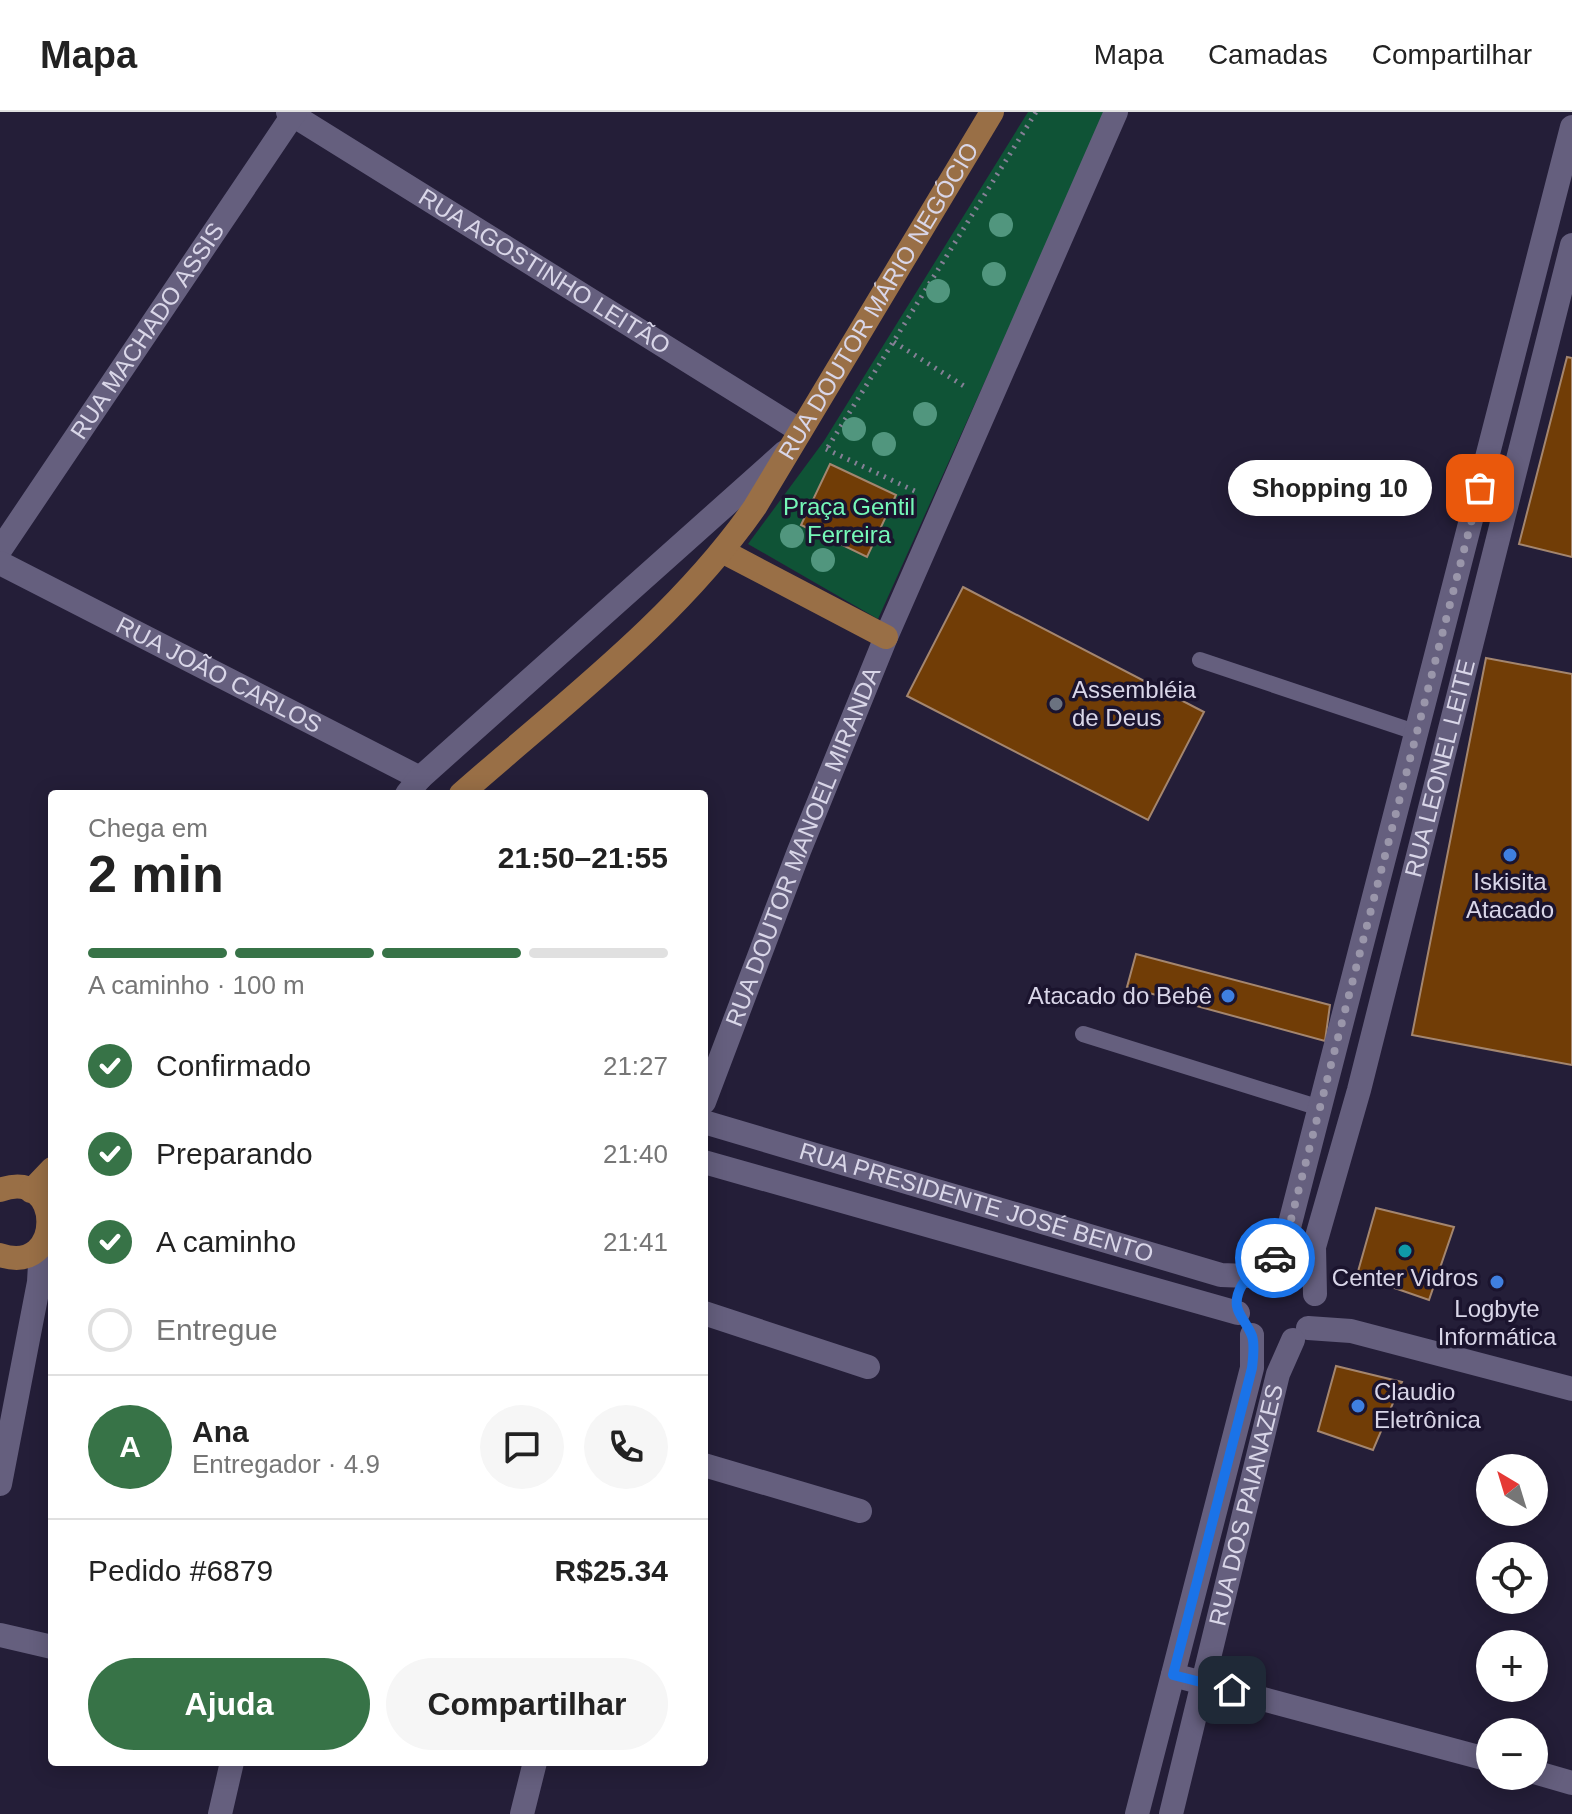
<!DOCTYPE html>
<html lang="pt">
<head>
<meta charset="utf-8">
<style>
  body { margin:0; font-family:Helvetica,sans-serif; background:#f6f6f6; color:#222; height:100vh; display:flex; flex-direction:column; font-size:30px; white-space:nowrap }
  * { box-sizing:border-box; margin:0 }
  p { font-size:26px; color:#767676 }
  .icon { flex:none; width:44px; height:44px; fill:none; stroke:currentColor; stroke-width:2; stroke-linecap:round; stroke-linejoin:round }
  .map { position:relative; flex:1; overflow:hidden }
  .side { position:absolute; left:48px; top:678px; width:660px; height:976px; display:flex; flex-direction:column; background:#fff; border-radius:8px; box-shadow:0 4px 20px #0003 }
  .side>* { flex:none }
  .needle { width:52px; rotate:322deg }
  .buttons { position:absolute; left:1476px; top:1342px; display:grid; gap:16px }
  .buttons a { display:grid; place-items:center; width:72px; height:72px; border-radius:50%; background:#fff; box-shadow:0 4px 20px #0003; font-size:40px }
  .pin { position:absolute; display:grid; place-items:center; width:68px; height:68px; color:#fff; margin:-34px; border-radius:16px; box-shadow:0 4px 12px #0006 }
  .courier { position:absolute; display:grid; place-items:center; width:80px; height:80px; margin:-40px; border:6px solid #1a73e8; border-radius:50%; background:#fff; color:#222; box-shadow:0 2px 10px #0007 }
  .bubble { position:absolute; height:56px; border-radius:28px; background:#fff; box-shadow:0 4px 20px #0003; font-size:26px; font-weight:700; line-height:56px; text-align:center }
  .headline em { font-style:normal; font-weight:700 }
  .headline div { display:flex; flex-direction:column-reverse }
  .headline { display:flex; align-items:center; justify-content:space-between; height:136px; padding:0 40px }
  h1 { font-size:52px; font-weight:700; line-height:60px }
  .bar { display:grid; grid-template-columns:repeat(4,1fr); gap:12px 8px; align-content:center; height:96px; padding:0 40px }
  .bar i { height:10px; border-radius:6px; background:#e0e0e0 }
  .bar .selected { background:#377347 }
  .bar p { grid-column:span 4 }
  .line { display:flex; align-items:center; gap:20px; padding:0 40px; border-top:2px solid #e0e0e0 }
  .line div { flex:1 }
  .round { display:grid; place-items:center; flex:none; width:84px; height:84px; border-radius:42px; background:#f6f6f6 }
  ol { padding:0 40px; list-style:none }
  li { display:flex; align-items:center; gap:24px; height:88px }
  li p { margin-inline-start:auto }
  li .icon { padding:8px; border-radius:50%; background:#377347; color:#fff; stroke-width:4 }
  li:last-child { color:#767676 }
  li i { width:44px; height:44px; border:4px solid #e0e0e0; border-radius:50% }
  .button { display:flex; gap:16px; margin-top:auto; padding:16px 40px }
  .button a { flex:1; height:92px; border-radius:48px; background:#377347; color:#fff; font-size:32px; font-weight:700; line-height:92px; text-align:center }
  .button a+a { background:#f6f6f6; color:#222 }
  header { display:flex; align-items:center; gap:48px; box-sizing:border-box; height:112px; padding:0 40px; background:#fff; border-bottom:2px solid #e0e0e0 }
  header strong { font-size:38px }
  nav { display:flex; gap:44px; margin-inline-start:auto; font-size:28px }
  .map>svg:first-child { display:block }
  .green { fill:#0f5336 }
  .building { fill:#713d06; stroke:#a4866f; stroke-width:2 }
  .lines { fill:none; stroke-linecap:round; stroke-linejoin:round }
  .path { stroke:#858096; stroke-width:5; stroke-dasharray:2 6; stroke-linecap:butt }
  .service { stroke:#655f7e; stroke-width:16 }
  .minor { stroke:#655f7e; stroke-width:24 }
  .tertiary { stroke:#655f7e; stroke-width:24 }
  .secondary { stroke:#655f7e; stroke-width:24 }
  .primary { stroke:#996f46; stroke-width:24 }
  .tree { fill:#51967e }
  .done { stroke:#9a96aa; stroke-width:8; stroke-dasharray:0 14.4 }
  .route { stroke:#1a73e8; stroke-width:10 }
  .worship-dot { fill:#6b7280; stroke:#1b142e; stroke-width:3 }
  .shop-dot { fill:#3f7fe0; stroke:#1b142e; stroke-width:3 }
  .culture-dot { fill:#0f9aa8; stroke:#1b142e; stroke-width:3 }
  .labels { text-anchor:middle; stroke-width:7; stroke-linejoin:round; paint-order:stroke }
  .street-label { font-size:24px; fill:#d9d6e8; stroke:#1b142e }
  .park-label { font-size:24px; fill:#75f8b8; stroke:#1b142e }
  .poi-label { font-size:24px; fill:#d9d6e8; stroke:#1b142e }
</style>
</head>
<body>
<header>
<strong>Mapa</strong>
<nav><a>Mapa</a><a>Camadas</a><a>Compartilhar</a></nav>
</header>
<div class="map">
<svg width="1572" height="1702" viewBox="0 0 1572 1702">
  <rect width="100%" height="100%" fill="#241e38"/>
  <path class="green" d="M1028,0H1106L878,507L748,432L824,329Z"/>
  <path class="building" d="M1567,245L1572,246V445L1519,432Z
    M830,352L896,383L867,445L801,413Z
    M963,475L1204,600L1148,708L907,584Z
    M1486,546L1572,562V953L1412,923Z
    M1136,842L1330,893L1325,929L1127,875Z
    M1376,1096L1454,1115L1429,1188L1357,1163Z
    M1336,1254L1402,1270L1373,1338L1318,1319Z"/>
  <g class="lines">
    <path class="path" d="M894,230L967,276
      M828,335L1036,0
      M826,337L919,381"/>
    <path class="service" d="M1200,548L1418,621
      M1083,922L1320,996"/>
    <g class="minor">
      <path id="s1" d="M288,0L799,318"/>
      <path id="s2" d="M0,438L295,0"/>
      <path id="s3" d="M0,451L420,666"/>
      <path d="M407,682L420,666L785,340"/>
      <path d="M704,1201L868,1255"/>
      <path d="M704,1353L860,1399"/>
      <path d="M0,1372L39,1170L41,1135"/>
      <path d="M0,1523L52,1535"/>
      <path d="M1173,1563L1490,1648"/>
      <path d="M1534,1660L1572,1671"/>
      <path d="M220,1702L232,1650"/>
    </g>
    <g class="tertiary">
      <path id="s4" d="M704,1010L1221,1163L1248,1164"/>
      <path d="M704,1050L1238,1201"/>
      <path d="M1271,1153L1286,1127L1572,15"/>
      <path id="s5" d="M1315,1182L1314,1135L1359,978L1572,133"/>
      <path d="M1308,1216L1351,1219L1572,1277"/>
      <path d="M1137,1702L1252,1256V1223"/>
      <path id="s6" d="M1171,1702L1278,1262L1293,1228"/>
    </g>
    <g class="secondary">
      <path id="s7" d="M704,990L799,739L886,525L1116,0"/>
      <path d="M522,1702L535,1650"/>
    </g>
    <g class="primary">
      <path d="M724,440L886,525"/>
      <path id="s8" d="M461,682C563,592 677,507 755,395L992,0"/>
      <path d="M0,1078C64,1054 65,1165 0,1143"/>
      <path d="M31,1079L52,1057"/>
    </g>
  </g>
  <g class="tree">
    <circle cx="1001" cy="113" r="12"/>
    <circle cx="994" cy="162" r="12"/>
    <circle cx="938" cy="179" r="12"/>
    <circle cx="925" cy="302" r="12"/>
    <circle cx="854" cy="317" r="12"/>
    <circle cx="884" cy="332" r="12"/>
    <circle cx="792" cy="424" r="12"/>
    <circle cx="823" cy="448" r="12"/>
  </g>
  <g class="lines">
    <path class="done" d="M1275,1146L1286,1127L1480,376"/>
    <path class="route" d="M1232,1578L1173,1563L1252,1256C1253,1247 1255,1233 1252,1224C1245,1205 1228,1198 1242,1173C1250,1158 1268,1158 1275,1146"/>
  </g>
  <circle class="worship-dot" cx="1056" cy="592" r="8"/>
  <g class="shop-dot">
    <circle cx="1510" cy="743" r="8"/>
    <circle cx="1228" cy="884" r="8"/>
    <circle cx="1497" cy="1170" r="8"/>
    <circle cx="1358" cy="1294" r="8"/>
  </g>
  <circle class="culture-dot" cx="1405" cy="1139" r="8"/>
  <g class="labels">
    <g class="street-label">
      <text dy="8" stroke="none"><textPath href="#s1" startOffset="302">RUA AGOSTINHO LEITÃO</textPath></text>
      <text dy="8" stroke="none"><textPath href="#s8" startOffset="652">RUA DOUTOR MÁRIO NEGÓCIO</textPath></text>
      <text dy="8" stroke="none"><textPath href="#s2" startOffset="264">RUA MACHADO ASSIS</textPath></text>
      <text dy="8" stroke="none"><textPath href="#s3" startOffset="246">RUA JOÃO CARLOS</textPath></text>
      <text dy="8" stroke="none"><textPath href="#s5" startOffset="542">RUA LEONEL LEITE</textPath></text>
      <text dy="8" stroke="none"><textPath href="#s7" startOffset="274">RUA DOUTOR MANOEL MIRANDA</textPath></text>
      <text dy="8" stroke="none"><textPath href="#s4" startOffset="284">RUA PRESIDENTE JOSÉ BENTO</textPath></text>
      <text dy="8" stroke="none"><textPath href="#s6" startOffset="318">RUA DOS PAIANAZES</textPath></text>
    </g>
    <g class="park-label">
      <text x="849" y="403">Praça Gentil<tspan x="849" dy="28">Ferreira</tspan></text>
    </g>
    <g class="poi-label">
      <text x="1072" y="586" text-anchor="start">Assembléia<tspan x="1072" dy="28">de Deus</tspan></text>
      <text x="1510" y="778">Iskisita<tspan x="1510" dy="28">Atacado</tspan></text>
      <text x="1212" y="892" text-anchor="end">Atacado do Bebê</text>
      <text x="1405" y="1174">Center Vidros</text>
      <text x="1497" y="1205">Logbyte<tspan x="1497" dy="28">Informática</tspan></text>
      <text x="1374" y="1288" text-anchor="start">Claudio<tspan x="1374" dy="28">Eletrônica</tspan></text>
    </g>
  </g>
</svg>
<div class="buttons">
<a><svg class="needle" viewBox="-14 -14 28 28"><path d="M0-13l5 13h-10z" fill="#e53935"/><path d="M0 13l5-13h-10z" fill="#767676"/></svg></a>
<a><svg class="icon" aria-label="locate" viewBox="0 0 24 24"><circle cx="12" cy="12" r="6"/><path d="M12 2v4M12 18v4M2 12h4M18 12h4"/></svg></a>
<a>+</a>
<a>−</a>
</div>
<div class="pin" style="left:1480px;top:376px;background:#ea580c"><svg class="icon" aria-label="bag" viewBox="0 0 24 24"><path d="M5 8h14l-1 12H6zM9 8a3 3 0 0 1 6 0"/></svg></div>
<div class="pin" style="left:1232px;top:1578px;background:#1f2937"><svg class="icon" aria-label="home" viewBox="0 0 24 24"><path d="M3 11l9-7 9 7M6 9v11h12V9"/></svg></div>
<div class="courier" style="left:1275px;top:1146px"><svg class="icon" aria-label="car" viewBox="0 0 24 24"><path d="M5 17H2v-5l4-1 3-4h7l3 4 3 1v5h-3M9 17h6M6 11h13"/><circle cx="7" cy="17" r="2"/><circle cx="17" cy="17" r="2"/></svg></div>
<div class="bubble" style="left:1228px;top:348px;width:204px">Shopping 10</div>
<section class="side">
<div class="headline"><div><h1>2 min</h1><p>Chega em</p></div><em>21:50–21:55</em></div>
<div class="bar"><i class="selected"></i><i class="selected"></i><i class="selected"></i><i></i><p>A caminho · 100 m</p></div>
<ol>
<li><svg class="icon" aria-label="check" viewBox="0 0 24 24"><path d="M5 12l5 5 9-10"/></svg>Confirmado<p>21:27</p></li>
<li><svg class="icon" aria-label="check" viewBox="0 0 24 24"><path d="M5 12l5 5 9-10"/></svg>Preparando<p>21:40</p></li>
<li><svg class="icon" aria-label="check" viewBox="0 0 24 24"><path d="M5 12l5 5 9-10"/></svg>A caminho<p>21:41</p></li>
<li><i></i>Entregue</li>
</ol>
<div class="line" style="height:144px"><b class="round" style="background:#377347;color:#fff">A</b><div><b>Ana</b><p>Entregador · 4.9</p></div><a class="round"><svg class="icon" aria-label="chat" viewBox="0 0 24 24"><path d="M4 5h16v11H9l-5 4z"/></svg></a><a class="round"><svg class="icon" aria-label="phone" viewBox="0 0 24 24"><path d="M5 4h4l2 5-3 2q2 4 5 5l2-3 5 2v4C11 20 4 13 5 4z"/></svg></a></div>
<div class="line" style="height:104px"><div>Pedido #6879</div><b>R$25.34</b></div>
<div class="button"><a>Ajuda</a><a>Compartilhar</a></div>
</section>
</div>
</body>
</html>
